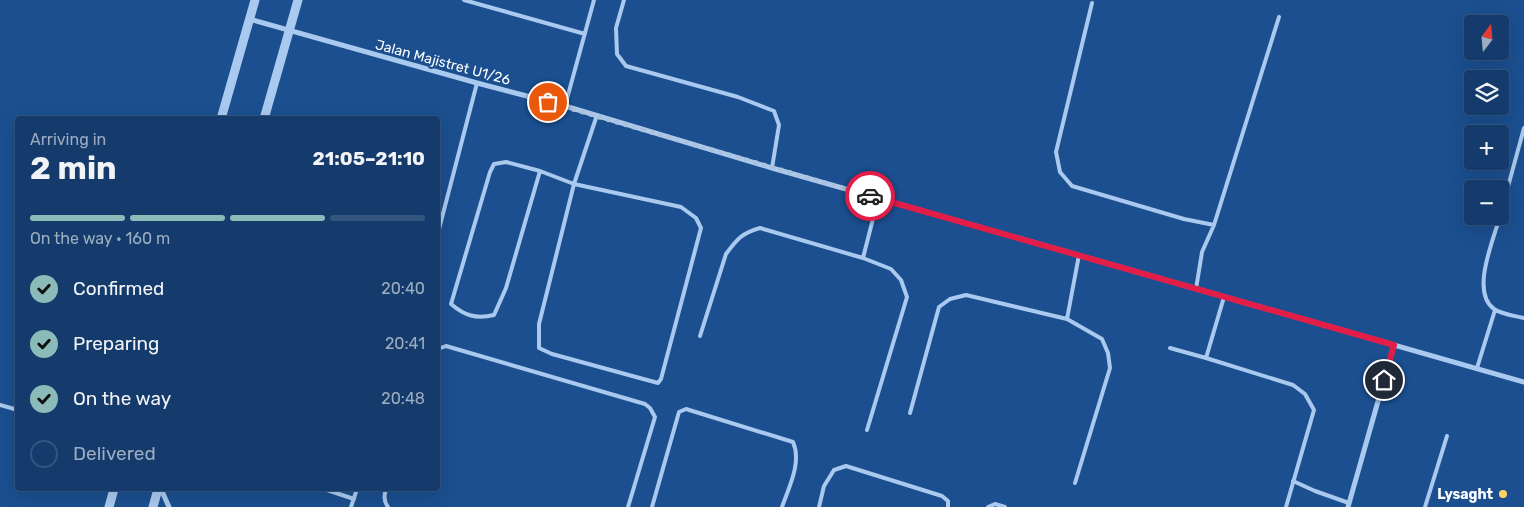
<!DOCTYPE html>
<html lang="en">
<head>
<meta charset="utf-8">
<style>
  body { margin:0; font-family:Rubik,sans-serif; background:#1d4271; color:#f1f3f6; height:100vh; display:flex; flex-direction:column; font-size:19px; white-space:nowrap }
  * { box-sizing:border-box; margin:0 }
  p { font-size:16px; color:#9dadc1 }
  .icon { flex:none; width:28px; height:28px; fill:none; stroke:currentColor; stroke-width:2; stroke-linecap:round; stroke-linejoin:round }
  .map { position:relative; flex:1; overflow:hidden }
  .details { position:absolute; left:15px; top:116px; width:425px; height:375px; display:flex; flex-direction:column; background:#143b6b; border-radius:5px; box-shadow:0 5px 20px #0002,0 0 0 1px #33557e }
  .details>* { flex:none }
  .needle { width:32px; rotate:16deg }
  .controls { position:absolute; left:1464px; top:15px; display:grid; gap:10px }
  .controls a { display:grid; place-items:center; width:45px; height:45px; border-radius:5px; background:#143b6b; box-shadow:0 5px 20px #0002,0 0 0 1px #33557e; font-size:25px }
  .pin { position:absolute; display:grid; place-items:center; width:42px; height:42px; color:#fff; margin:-21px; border:2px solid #fff; border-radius:50%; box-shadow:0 1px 5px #0007 }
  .courier { position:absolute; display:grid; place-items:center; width:50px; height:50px; margin:-25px; border:4px solid #e11d48; border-radius:50%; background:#fff; color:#222; box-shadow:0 1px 6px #0007 }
  .overview em { font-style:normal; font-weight:700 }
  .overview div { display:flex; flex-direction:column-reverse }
  .overview { display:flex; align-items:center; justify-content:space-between; height:85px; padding:0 15px }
  h1 { font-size:32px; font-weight:700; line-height:38px }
  .bar { display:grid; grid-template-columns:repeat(4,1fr); gap:8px 5px; align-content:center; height:60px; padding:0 15px }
  .bar i { height:6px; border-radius:4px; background:#33557e }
  .bar .on { background:#8bbbb9 }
  .bar p { grid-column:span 4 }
  ol { padding:0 15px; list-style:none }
  li { display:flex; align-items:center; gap:15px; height:55px }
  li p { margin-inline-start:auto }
  li .icon { padding:5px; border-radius:50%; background:#8bbbb9; color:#111; stroke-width:4 }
  li:last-child { color:#9dadc1 }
  li i { width:28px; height:28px; border:2px solid #33557e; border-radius:50% }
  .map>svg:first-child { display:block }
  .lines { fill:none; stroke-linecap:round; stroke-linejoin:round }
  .service { stroke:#a9c9ee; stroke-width:4 }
  .minor { stroke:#a9c9ee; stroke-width:5 }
  .tertiary { stroke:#a9c9ee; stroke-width:9 }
  .done { stroke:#afc1d8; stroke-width:5; stroke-dasharray:0 9 }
  .route { stroke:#e11d48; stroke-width:6 }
  .poi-dot { fill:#ffd166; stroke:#1b4f8f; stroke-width:2 }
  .labels { text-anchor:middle; stroke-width:4.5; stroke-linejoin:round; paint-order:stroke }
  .street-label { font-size:14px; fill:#fff; stroke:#1b4f8f }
  .poi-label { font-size:14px; font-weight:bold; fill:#fff; stroke:#1b4f8f; text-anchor:end }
</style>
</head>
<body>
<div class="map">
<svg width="1524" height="507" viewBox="0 0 1524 507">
  <rect width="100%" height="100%" fill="#1b4f8f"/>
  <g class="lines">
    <path class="service" d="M464,0L585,34
      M624,0L616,28L617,54L626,66L738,97L774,111L779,125L772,168
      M1092,3L1056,152L1060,172L1072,186L1184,219L1214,225L1202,252L1196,289
      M565,106L594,0
      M540,171L506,288L494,315C476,319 465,316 451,304L490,172L494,164L506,162L540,171L574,184L681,207L696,218L701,228L661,379L658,383L552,354L539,348V324L574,184L597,115
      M1500,216C1494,239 1470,292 1494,309C1501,314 1515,316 1524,318
      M1500,216L1524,128
      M1214,225L1279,17
      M438,233L477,83
      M863,258L878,199
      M1224,297L1206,358L1293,385L1305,394L1314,410L1286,507
      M700,336L726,254C737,239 742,233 760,228L863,258L891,269L901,280L907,297L867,430
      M1170,348L1206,358
      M438,349L446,346L645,404L650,408L655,417L628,507
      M1477,368L1495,310
      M0,405L18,410
      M910,413L939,307L950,299L966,295L1067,319
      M1293,481L1315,491L1349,503
      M1075,483L1110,368L1108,353L1102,339L1067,319L1079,255
      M324,489L354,499
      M386,489C384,495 383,501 388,507
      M351,507L357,489
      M652,507L679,412L686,409L793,442C802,462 789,487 782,507
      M819,507L824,486L834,470L846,466L942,496L948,501V507
      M988,507L995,504L1005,507
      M1425,507L1447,436"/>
    <path class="minor" d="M249,19L477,83L565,106L772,168L1524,382
      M161,489L169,507
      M1348,507L1394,345"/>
    <path class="tertiary" d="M221,119L255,0
      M264,119L298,0
      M109,507L114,489
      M153,507L158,489"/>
  </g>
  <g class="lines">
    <path class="done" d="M548,102L870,196"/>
    <path class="route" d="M870,196L1394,345L1384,380"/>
  </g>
  <circle class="poi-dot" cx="1503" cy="494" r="5"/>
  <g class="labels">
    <g class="street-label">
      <text transform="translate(443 62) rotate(15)" y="5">Jalan Majistret U1/26</text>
    </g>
    <g class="poi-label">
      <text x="1493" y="499">Lysaght</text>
    </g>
  </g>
</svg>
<div class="controls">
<a><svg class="needle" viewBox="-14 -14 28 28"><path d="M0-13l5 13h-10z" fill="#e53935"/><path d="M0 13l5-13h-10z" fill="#9dadc1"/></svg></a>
<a><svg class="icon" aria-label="layers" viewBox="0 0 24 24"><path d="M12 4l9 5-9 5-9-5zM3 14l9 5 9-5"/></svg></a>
<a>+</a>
<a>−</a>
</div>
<div class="pin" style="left:548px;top:102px;background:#ea580c"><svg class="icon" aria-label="bag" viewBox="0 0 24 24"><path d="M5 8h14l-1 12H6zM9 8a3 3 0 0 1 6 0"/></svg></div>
<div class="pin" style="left:1384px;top:380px;background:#1f2937"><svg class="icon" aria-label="home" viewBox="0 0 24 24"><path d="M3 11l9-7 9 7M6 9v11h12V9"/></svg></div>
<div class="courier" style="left:870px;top:196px"><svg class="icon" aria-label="car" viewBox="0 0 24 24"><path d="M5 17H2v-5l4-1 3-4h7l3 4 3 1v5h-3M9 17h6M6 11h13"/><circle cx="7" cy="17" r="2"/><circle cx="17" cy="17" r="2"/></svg></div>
<section class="details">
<div class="overview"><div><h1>2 min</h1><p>Arriving in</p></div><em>21:05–21:10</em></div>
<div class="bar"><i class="on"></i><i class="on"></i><i class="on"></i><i></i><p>On the way · 160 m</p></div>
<ol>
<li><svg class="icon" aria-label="check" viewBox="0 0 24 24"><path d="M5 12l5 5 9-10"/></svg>Confirmed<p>20:40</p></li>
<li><svg class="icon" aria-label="check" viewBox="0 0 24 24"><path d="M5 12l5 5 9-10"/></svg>Preparing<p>20:41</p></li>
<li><svg class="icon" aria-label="check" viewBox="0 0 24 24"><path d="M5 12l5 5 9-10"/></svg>On the way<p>20:48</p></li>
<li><i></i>Delivered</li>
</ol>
</section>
</div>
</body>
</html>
